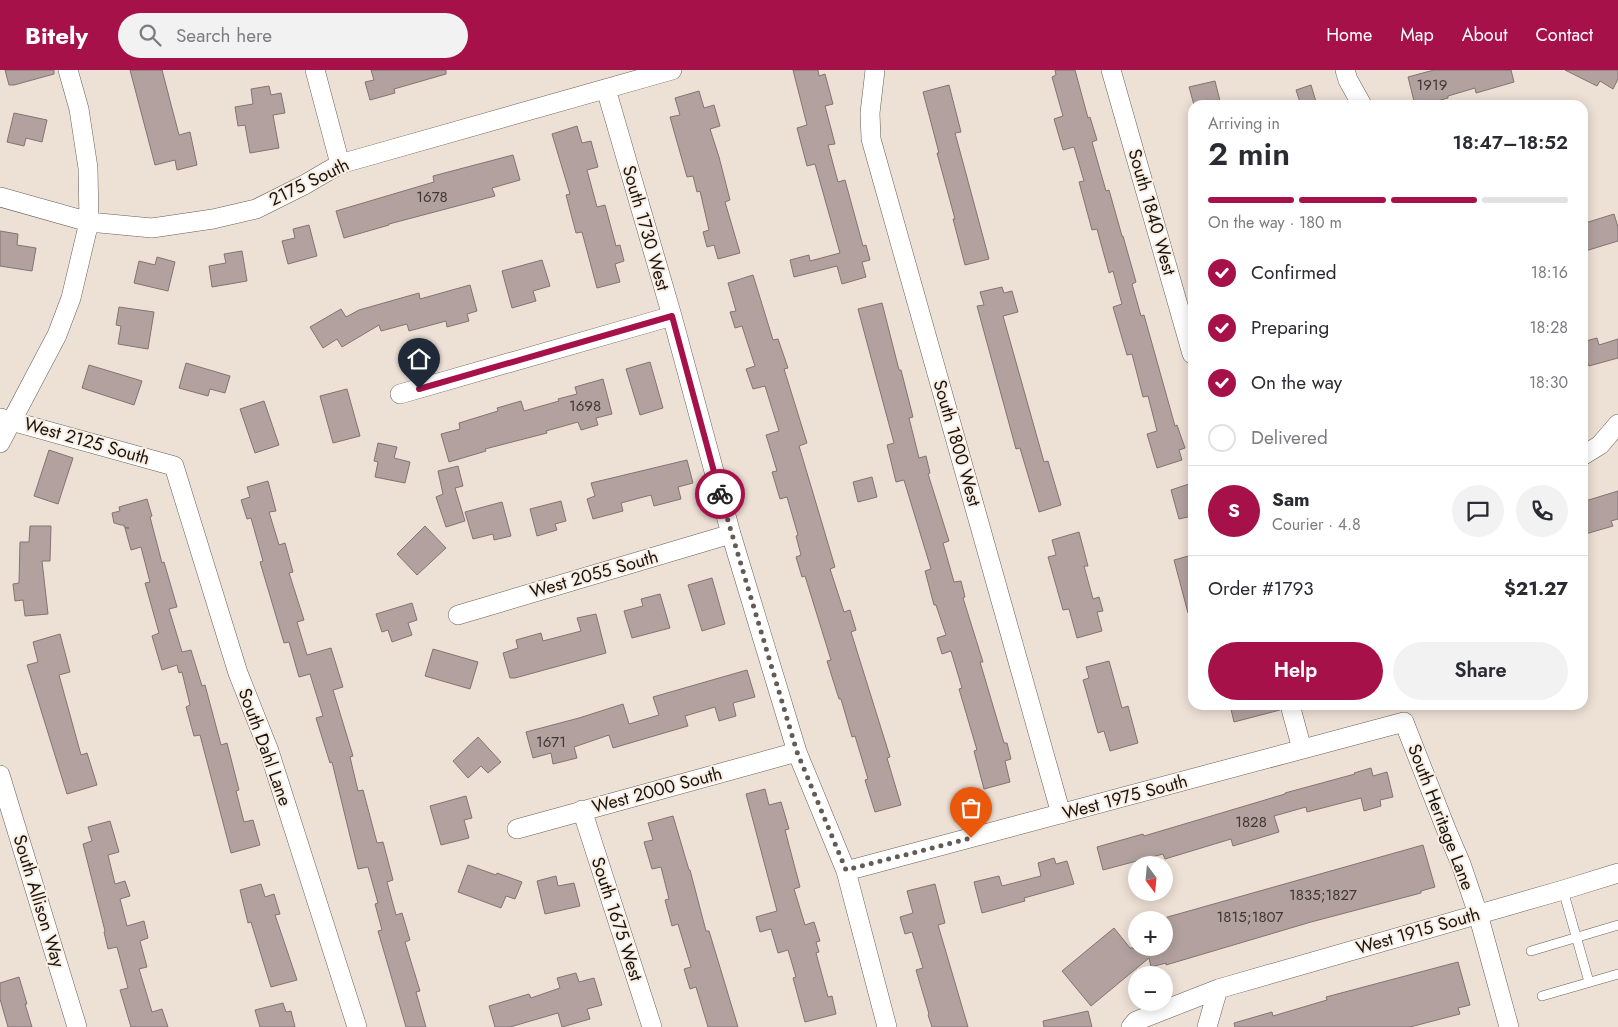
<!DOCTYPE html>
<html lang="en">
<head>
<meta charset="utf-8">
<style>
  body { margin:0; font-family:Jost,sans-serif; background:#f2f2f3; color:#2b2b33; height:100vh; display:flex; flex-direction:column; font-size:19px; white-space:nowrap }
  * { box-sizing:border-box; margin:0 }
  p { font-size:16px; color:#7c7c81 }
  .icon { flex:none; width:28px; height:28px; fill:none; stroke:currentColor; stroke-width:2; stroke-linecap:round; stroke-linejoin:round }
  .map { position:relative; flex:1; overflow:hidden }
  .details { position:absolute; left:1188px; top:30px; width:400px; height:610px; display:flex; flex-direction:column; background:#fff; border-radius:15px; box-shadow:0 2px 12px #0003 }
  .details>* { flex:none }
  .needle { width:32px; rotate:164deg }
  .controls { position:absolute; left:1128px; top:786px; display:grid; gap:10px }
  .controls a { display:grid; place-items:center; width:45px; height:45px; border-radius:50%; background:#fff; box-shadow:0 2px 12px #0003; font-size:25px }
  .pin { position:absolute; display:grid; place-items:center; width:42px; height:42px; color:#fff; margin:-51px -21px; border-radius:50% 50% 50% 0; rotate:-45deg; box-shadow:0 0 5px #0007 }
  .pin .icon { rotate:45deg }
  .courier { position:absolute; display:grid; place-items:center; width:50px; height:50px; margin:-25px; border:4px solid #a61149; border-radius:50%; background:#fff; color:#222; box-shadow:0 1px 6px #0007 }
  .overview em { font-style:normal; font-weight:600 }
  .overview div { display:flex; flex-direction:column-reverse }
  .overview { display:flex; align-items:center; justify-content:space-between; height:85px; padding:0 20px }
  h1 { font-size:32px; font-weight:600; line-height:38px }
  .bar { display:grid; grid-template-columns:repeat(4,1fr); gap:8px 5px; align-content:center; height:60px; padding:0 20px }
  .bar i { height:6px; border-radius:4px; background:#e1e1e2 }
  .bar .on { background:#a61149 }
  .bar p { grid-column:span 4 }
  .line { display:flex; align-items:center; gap:12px; padding:0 20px; border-top:1px solid #e1e1e2 }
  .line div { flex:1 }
  .round { display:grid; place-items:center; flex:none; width:52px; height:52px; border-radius:26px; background:#f2f2f3 }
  ol { padding:0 20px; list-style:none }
  li { display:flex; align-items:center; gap:15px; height:55px }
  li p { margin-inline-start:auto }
  li .icon { padding:5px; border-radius:50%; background:#a61149; color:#fff; stroke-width:4 }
  li:last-child { color:#7c7c81 }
  li i { width:28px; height:28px; border:2px solid #e1e1e2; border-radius:50% }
  .cta { display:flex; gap:10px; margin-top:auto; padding:10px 20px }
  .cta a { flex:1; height:58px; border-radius:30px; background:#a61149; color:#fff; font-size:20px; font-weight:600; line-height:58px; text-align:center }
  .cta a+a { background:#f2f2f3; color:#2b2b33 }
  header { display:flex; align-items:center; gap:30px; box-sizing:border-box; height:70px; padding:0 25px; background:#a61149; color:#fff }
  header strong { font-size:24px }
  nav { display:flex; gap:28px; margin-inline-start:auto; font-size:18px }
  .search { width:350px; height:45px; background:#f2f2f3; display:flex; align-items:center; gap:12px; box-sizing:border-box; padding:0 18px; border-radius:28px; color:#7c7c81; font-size:19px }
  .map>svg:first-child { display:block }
  .building { fill:#b2a19f; stroke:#837372 }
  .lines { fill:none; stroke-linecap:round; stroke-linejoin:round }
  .lane-casing { stroke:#695e55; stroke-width:10 }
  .street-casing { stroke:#695e55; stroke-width:20 }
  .lane { stroke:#fff; stroke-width:9 }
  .street { stroke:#fff; stroke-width:19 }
  .done { stroke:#635b55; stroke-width:5; stroke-dasharray:0 9 }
  .route { stroke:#a61149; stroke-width:6 }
  .labels { text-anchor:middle; stroke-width:4; stroke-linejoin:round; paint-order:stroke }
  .number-label { font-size:15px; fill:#3e3734 }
  .street-label { font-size:18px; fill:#181410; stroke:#faede2 }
</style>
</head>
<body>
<header>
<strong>Bitely</strong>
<div class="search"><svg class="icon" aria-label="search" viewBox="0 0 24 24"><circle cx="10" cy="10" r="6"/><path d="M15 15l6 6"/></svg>Search here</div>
<nav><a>Home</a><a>Map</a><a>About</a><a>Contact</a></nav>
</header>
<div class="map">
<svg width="1618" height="957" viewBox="0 0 1618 957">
  <rect width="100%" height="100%" fill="#ede0d5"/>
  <path class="building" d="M5,0H54V4L14,15H9Z
    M130,0H162L179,65L190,62L197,95L177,100L175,90L155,95Z
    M371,0H446V4L394,19L395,23L370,30L365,12L374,10Z
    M793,0H818L819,6L825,4L833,34L825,36L835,74L828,75L838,112L845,110L863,176L866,175L870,190L862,192L866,207L842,214L837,196L794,207L790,190L809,185L810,191L840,183L815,94L807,96L797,58L807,55Z
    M1055,0H1075L1088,48L1090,47L1097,70L1092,72L1106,121L1109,120L1122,166H1123L1136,212L1132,214L1141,246L1144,245L1175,356L1177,355L1185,378L1179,380L1182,390L1157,398L1147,364L1157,361L1148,326L1143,327L1132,284L1127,285L1113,237L1122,234L1113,201L1109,203L1097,159L1092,160L1079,112L1084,111L1074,77L1063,80L1054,49L1063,46L1052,7L1056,5Z
    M1434,0H1511L1514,12L1476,23L1475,18L1448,26V28L1424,35H1415L1408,7Z
    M1565,0H1618V9L1613,19L1600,11L1597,16Z
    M1215,11L1221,35H1194L1189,17Z
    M949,15L961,62L955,63L989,189L965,195L953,149H955L937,83H939L923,22Z
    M1311,15L1317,35H1301L1296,20Z
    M269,16L271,25L281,23L285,43L273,45L279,78L250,83L245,55L238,56L235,37L253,34L251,19Z
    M699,21L704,38L714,35L720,56L710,59L719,87L730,130L725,132L740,183L718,189L714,175L707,177L703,162L709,160L700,121L697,122L693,106L687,107L670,47L680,45L675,28Z
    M14,43L47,50L42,72L26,68L24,76L7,72Z
    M577,56L582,73L591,71L598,97L587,100L597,137L605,135L616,176L620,175L624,191L615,194L620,212L597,218L582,162L576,163L566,125L570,124L552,64Z
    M513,85L520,110L492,118L495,126L389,154V155L344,168L336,141L434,112L433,106Z
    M1614,144L1618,157V171L1582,182V154Z
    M309,155L317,186L288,194L282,171L295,168L293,159Z
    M0,161L18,164L17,175L36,178L32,201L0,196Z
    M242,181L247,211L212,217L209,196L226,193L224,184Z
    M157,187L175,192L168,221L134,213L139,191L155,195Z
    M542,190L550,216L533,221L536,231L512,238L502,201Z
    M753,205L773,270L778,269L788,298L784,299L807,373L799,376L835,497L830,499L844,542L850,540L856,560L851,562L890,687L887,688L901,735L875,742L865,710L868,709L855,666L852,667L841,629H839L827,591L831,590L805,506L802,507L796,487L801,485L796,466L798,465L787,427L780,429L772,402L777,401L766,365L779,361L765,316L753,319L746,299L755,296L742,256L735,258L730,242L736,241L728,213Z
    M470,215L477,241L467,244L469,251L447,257L446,251L409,261L407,254L381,261L379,255L342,277L337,269L323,278L310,257L341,239L346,247L359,240L419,223L420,229Z
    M1002,217L1004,223L1012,221L1018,242L1003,246L1044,392L1048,391L1061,435L1039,442L1020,378L1016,379L977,236L984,235L980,222Z
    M882,233L899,300H901L913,347L909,348L919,388L926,386L930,403L928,404L949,471L943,473L954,512L961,511L965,527L963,528L983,592H980L1004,673H1007L1011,689L1005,691L1010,712L984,719L974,681L977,680L959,619L962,618L951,581L942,584L937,568L946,565L936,535H934L925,501L931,499L904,410L896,412L887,375L894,373L858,239Z
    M119,237L154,242L148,279L118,274L121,256L116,255Z
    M1597,268L1599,275L1618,269V288L1589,296L1587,292L1582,293V272Z
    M650,292L663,338L640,345L626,299Z
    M186,293L230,306L225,323L210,319L208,326L179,318Z
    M89,295L142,311L134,335L82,318Z
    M603,309L612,344L596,348L598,355L581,360L578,352L546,361L547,363L485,379L486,381L449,392L441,364L460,359L459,353L498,341L497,338L521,331L524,341L559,331L558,329L577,324L575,317Z
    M347,319L360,366L333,373L320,326Z
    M264,331L279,375L255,383L240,339Z
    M378,373L397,377L394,388L410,392L405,413L375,407L378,392L374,391Z
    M49,380L73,388L58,434L34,426Z
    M687,390L693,413L678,417L681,429L654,436L651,425L621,433L623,441L593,449L587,429L595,426L591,413Z
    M458,396L463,416L455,418L465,451L446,457L436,427L443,424L438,401Z
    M872,407L877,427L858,432L853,412Z
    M268,411L276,441L269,442L279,475L285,473L293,502L289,503L304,550L297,552L307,585L331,578L343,617L333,620L353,686L350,687L358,721L363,720L377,773L383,772L393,810L387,812L396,845L402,843L410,870L405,872L420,921L416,922L426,957H406L378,861L382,860L375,834L378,833L368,797L358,799L332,692L330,693L316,648L323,646L310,604L299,607L289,572L284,573L260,492L263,491L251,448L247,449L241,430L250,427L247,417Z
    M1192,413V446L1179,449L1171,420Z
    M1618,421V449L1611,451L1613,456L1582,465V432Z
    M147,429L152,446L150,447L162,493L164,492L177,537L169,539L182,582L191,580L202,616L205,615L221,675L227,673L239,720L236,721L244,752L253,750L260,775L231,783L200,665L194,666L186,637L190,635L182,602L179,603L177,595L162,600L152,566L159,563L145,513L150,512L141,477L131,480L125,458H129L124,457V455H121L114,453L112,443L120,441L119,437Z
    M561,431L566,451L555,454L557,460L537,466L530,439Z
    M502,432L511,466L494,470L493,464L473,469L465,442Z
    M30,456H51L50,491H42L48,544L25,546L23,530L15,531L13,514L19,513L20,472H29Z
    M425,456L446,478L417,505L397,484Z
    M1079,462L1088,496H1084L1093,529L1099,527L1103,541L1097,542L1102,561L1077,568L1069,539L1063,540L1048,487L1056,485L1052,470Z
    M1192,485V542L1188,543L1174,490Z
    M712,508L725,554L702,561L688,515Z
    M660,524L670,558L632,568L624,541L643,536L641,529Z
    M412,533L417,550L408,553L412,565L392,572L388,560L382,562L376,544Z
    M596,544L606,583L515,608H510L503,583L518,578L516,570L541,563L543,571L581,561L577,548Z
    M60,564L70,602L59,605L81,685L87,683L97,715L67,724L27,595L38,592L33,572Z
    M433,579L478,592L470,619L425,606Z
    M1109,591L1122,638L1128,636L1138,673L1110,681L1104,661L1098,663L1083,610L1089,608L1086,597Z
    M747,600L755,627L733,633L736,646L719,651L715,637L685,646L688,656L613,678L609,665L574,677L577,688L553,694L551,683L533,688L526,662L579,648L623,634L629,654L659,645L653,627Z
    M1230,635H1279L1280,640L1234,652Z
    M478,667L501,692L488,703L481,696L468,708L453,691Z
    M1371,698L1373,706L1387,702L1393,727L1380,730L1381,736L1364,741L1361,728L1307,742L1306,737L1274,746L1279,762L1233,776L1231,769L1165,789L1163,784L1103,800L1097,777L1143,764L1144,766L1208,747L1285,724V723L1355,704L1354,703Z
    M765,719L769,735L781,732L789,759L785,760L800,817L794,819L805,855L814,852L820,871L816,872L819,882L816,883L828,927L832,926L836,944L805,952L793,908L796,907L788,880L778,883L771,859L760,862L756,847L777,841L746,724Z
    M466,726L472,748L464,750L469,768L441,775L430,736Z
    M673,746L689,800H690L706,861H709L738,957H708L696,917L690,919L684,899L691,897L678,854L672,856L665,830L669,829L661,797L652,799L644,772L653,770L648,753Z
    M110,751L119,782L108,785L115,814L125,811L130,826L120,829L127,856L144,851L148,868L140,871L147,897L139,899L152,942L162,939L168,957H131L120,920L128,918L117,877L108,879L104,862L105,861L83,774L92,771L88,757Z
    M1423,775L1435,817L1421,821V823L1311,852L1166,895V893L1151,897L1149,888L1091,936L1062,901L1114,858L1130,878H1164V848Z
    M1054,788L1056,794L1067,791L1074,814L1024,828L1025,831L982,843L974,812L999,806L1002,816L1041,806L1038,793Z
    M468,795L496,805L497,803L522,812L515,829L506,826L501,838L458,822Z
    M556,806L558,816L574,813L580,836L545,844L537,811Z
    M261,814L265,827L274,824L280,844L275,845L297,910L271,917L251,852L248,853L240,820Z
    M935,814L945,853L938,855L968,957H932L928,945L929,944L916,900L923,898L912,862L905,864L900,847L913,843L907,821Z
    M1458,892L1470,935L1458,938L1460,944L1410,957H1235L1234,953L1272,942L1273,946L1327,930L1326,927Z
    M576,903L579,912L594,908L602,935L587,939L590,949L562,957L558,943L510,957H495L489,936L529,924L531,928L560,918L557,908Z
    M19,907L27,934H25L32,957H8L0,929V913Z
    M283,933L286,942L291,941L295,957H260L255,940Z
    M1088,941L1092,957H1044L1043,951Z"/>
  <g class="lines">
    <defs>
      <path id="lane" d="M1563,820L1589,912
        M1531,881L1618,855
        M1542,926L1618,904"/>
      <path id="street" d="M315,0L340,94
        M875,0L870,43L871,69L1061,744
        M1111,0L1192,284
        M1345,0L1348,10L1362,35
        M606,19L672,246L731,464L797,682L846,801L887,957
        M0,127L89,152L152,158L213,149L256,139L304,115L340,94L672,0
        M400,324L672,246
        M0,348L174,396L238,603L269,681L357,957
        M0,373L57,265L71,228L89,152L88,98L79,39L68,0
        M1582,386L1600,375L1618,354
        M458,545L731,464
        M1290,635L1302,679
        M0,705L77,957
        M582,740L652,957
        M517,759L797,682
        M846,801L1404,652L1446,759L1461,794L1478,844L1509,957
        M1131,957L1136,951L1218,919L1563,820L1618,803
        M1207,957L1218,919"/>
    </defs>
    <use href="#lane" class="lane-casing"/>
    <use href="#street" class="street-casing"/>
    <use href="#lane" class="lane"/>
    <use href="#street" class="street"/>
  </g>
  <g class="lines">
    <path class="done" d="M720,424L797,682L846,800L971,768"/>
    <path class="route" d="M419,319L672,246L720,424"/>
  </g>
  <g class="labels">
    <g class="number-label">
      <text x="1432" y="20">1919</text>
      <text x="432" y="132">1678</text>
      <text x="585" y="341">1698</text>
      <text x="551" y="677">1671</text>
      <text x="1251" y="757">1828</text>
      <text x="1323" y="830">1835;1827</text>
      <text x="1250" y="852">1815;1807</text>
    </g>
    <g class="street-label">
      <text transform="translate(309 112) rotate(-26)" y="6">2175 South</text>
      <text transform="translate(1152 142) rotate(74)" y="6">South 1840 West</text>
      <text transform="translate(646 158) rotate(74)" y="6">South 1730 West</text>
      <text transform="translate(87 371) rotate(16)" y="6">West 2125 South</text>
      <text transform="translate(957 373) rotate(74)" y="6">South 1800 West</text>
      <text transform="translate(594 504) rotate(-16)" y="6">West 2055 South</text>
      <text transform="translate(265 677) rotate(70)" y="6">South Dahl Lane</text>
      <text transform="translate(657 720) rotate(-15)" y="6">West 2000 South</text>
      <text transform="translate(1125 727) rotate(-15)" y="6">West 1975 South</text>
      <text transform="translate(1441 747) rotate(69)" y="6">South Heritage Lane</text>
      <text transform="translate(39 831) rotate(73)" y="6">South Allison Way</text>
      <text transform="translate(617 849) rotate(72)" y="6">South 1675 West</text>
      <text transform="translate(1418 861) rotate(-16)" y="6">West 1915 South</text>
    </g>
  </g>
</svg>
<div class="controls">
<a><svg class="needle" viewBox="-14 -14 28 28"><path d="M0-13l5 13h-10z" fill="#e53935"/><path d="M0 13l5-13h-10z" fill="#7c7c81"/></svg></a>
<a>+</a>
<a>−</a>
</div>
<div class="pin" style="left:971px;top:768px;background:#ea580c"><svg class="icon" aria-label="bag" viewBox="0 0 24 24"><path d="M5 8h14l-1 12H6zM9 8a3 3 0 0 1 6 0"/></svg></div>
<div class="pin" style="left:419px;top:319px;background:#1f2937"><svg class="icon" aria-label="home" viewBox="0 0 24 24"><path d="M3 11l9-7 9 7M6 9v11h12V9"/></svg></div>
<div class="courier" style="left:720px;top:424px"><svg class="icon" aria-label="bike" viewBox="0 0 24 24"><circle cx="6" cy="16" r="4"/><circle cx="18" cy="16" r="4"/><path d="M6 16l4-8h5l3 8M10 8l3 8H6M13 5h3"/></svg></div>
<section class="details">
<div class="overview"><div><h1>2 min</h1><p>Arriving in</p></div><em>18:47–18:52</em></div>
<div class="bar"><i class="on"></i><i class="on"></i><i class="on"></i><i></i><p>On the way · 180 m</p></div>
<ol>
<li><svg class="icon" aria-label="check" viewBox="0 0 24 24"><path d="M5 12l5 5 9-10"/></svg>Confirmed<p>18:16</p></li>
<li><svg class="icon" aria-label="check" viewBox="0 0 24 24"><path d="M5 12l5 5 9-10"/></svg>Preparing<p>18:28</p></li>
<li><svg class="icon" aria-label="check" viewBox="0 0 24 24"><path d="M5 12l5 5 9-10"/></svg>On the way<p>18:30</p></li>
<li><i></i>Delivered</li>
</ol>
<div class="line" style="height:90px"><b class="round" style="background:#a61149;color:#fff">S</b><div><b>Sam</b><p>Courier · 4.8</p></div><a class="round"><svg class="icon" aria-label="chat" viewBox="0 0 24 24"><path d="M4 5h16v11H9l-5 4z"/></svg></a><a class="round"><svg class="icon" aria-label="phone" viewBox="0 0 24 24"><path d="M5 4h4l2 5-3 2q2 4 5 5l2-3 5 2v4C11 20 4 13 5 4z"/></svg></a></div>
<div class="line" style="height:65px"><div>Order #1793</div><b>$21.27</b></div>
<div class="cta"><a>Help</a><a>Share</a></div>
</section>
</div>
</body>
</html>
